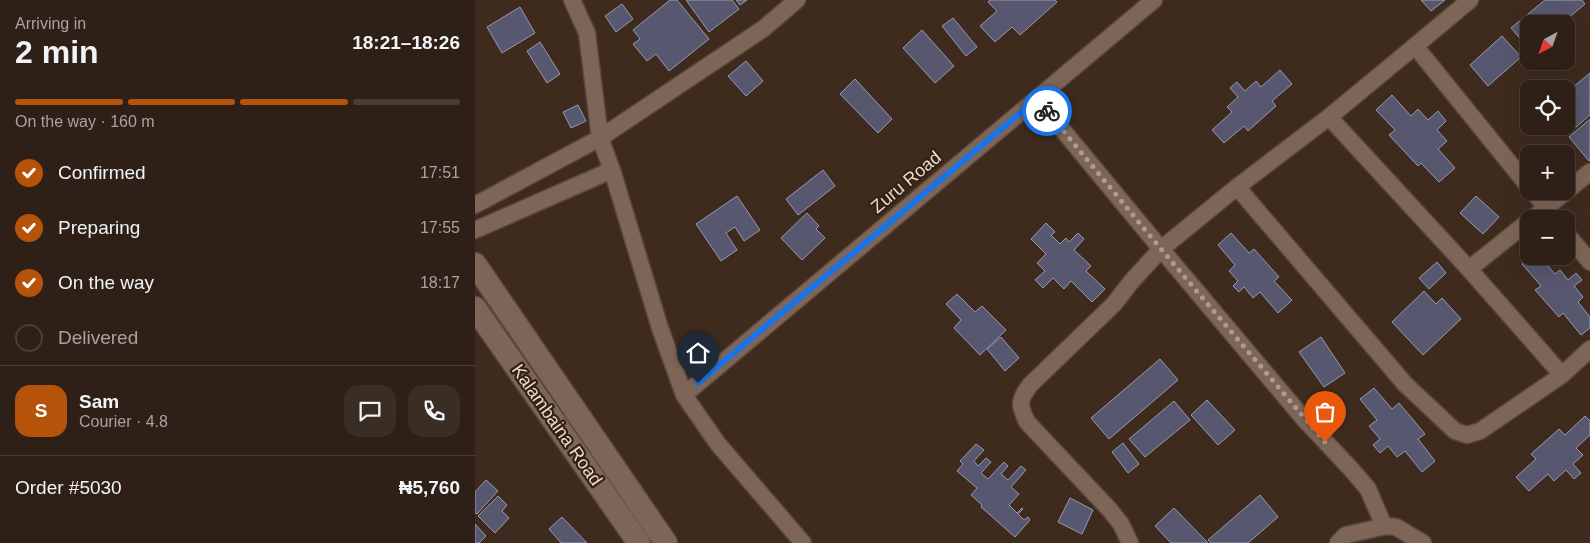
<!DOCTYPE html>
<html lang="en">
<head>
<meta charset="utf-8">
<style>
  body { margin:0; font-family:Helvetica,sans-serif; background:#3a2d23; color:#f1f3f6; height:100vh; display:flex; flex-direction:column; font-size:19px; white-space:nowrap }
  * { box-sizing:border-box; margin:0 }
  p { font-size:16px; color:#a7a3a1 }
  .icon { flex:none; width:28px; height:28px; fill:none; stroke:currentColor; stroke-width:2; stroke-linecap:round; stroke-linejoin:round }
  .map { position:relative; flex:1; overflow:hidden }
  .drawer { display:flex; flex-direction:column; background:#2e2016; width:475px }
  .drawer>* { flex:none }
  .needle { width:32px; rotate:221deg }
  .buttons { position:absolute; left:1045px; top:15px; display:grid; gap:10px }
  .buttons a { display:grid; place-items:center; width:55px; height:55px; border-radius:10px; background:#2e2016; box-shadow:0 5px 20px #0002,0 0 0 1px #493e35; font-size:25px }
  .pin { position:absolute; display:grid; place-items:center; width:42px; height:42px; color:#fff; margin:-51px -21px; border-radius:50% 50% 50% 0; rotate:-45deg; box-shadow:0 0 5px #0007 }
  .pin .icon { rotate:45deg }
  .courier { position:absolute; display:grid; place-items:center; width:50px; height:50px; margin:-25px; border:4px solid #1a73e8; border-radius:50%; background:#fff; color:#222; box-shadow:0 1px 6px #0007 }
  .headline em { font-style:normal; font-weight:700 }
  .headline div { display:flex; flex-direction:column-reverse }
  .headline { display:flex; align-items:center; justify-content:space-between; height:85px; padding:0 15px }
  h1 { font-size:32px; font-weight:700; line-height:38px }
  .bar { display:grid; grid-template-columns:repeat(4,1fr); gap:8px 5px; align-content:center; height:60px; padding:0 15px }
  .bar i { height:6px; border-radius:4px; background:#493e35 }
  .bar .active { background:#b45309 }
  .bar p { grid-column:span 4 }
  .line { display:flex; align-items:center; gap:12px; padding:0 15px; border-top:1px solid #493e35 }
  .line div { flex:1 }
  .round { display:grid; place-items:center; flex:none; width:52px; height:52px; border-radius:15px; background:#3a2d23 }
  ol { padding:0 15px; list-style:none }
  li { display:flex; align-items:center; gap:15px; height:55px }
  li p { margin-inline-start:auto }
  li .icon { padding:5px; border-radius:50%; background:#b45309; color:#fff; stroke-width:4 }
  li:last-child { color:#a7a3a1 }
  li i { width:28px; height:28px; border:2px solid #493e35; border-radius:50% }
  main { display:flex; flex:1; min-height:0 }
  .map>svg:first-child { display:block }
  .building { fill:#57586f; stroke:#9799b2 }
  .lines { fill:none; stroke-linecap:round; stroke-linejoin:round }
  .street-casing { stroke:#58473c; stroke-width:19 }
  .secondary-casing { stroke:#58473c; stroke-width:25 }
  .street { stroke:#7d6657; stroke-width:16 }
  .secondary { stroke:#7d6657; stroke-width:22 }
  .done { stroke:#ac9d94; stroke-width:5; stroke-dasharray:0 9 }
  .route { stroke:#1a73e8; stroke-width:6 }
  .labels { text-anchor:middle; stroke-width:4.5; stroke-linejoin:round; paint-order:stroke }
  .street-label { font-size:18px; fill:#e8dbd3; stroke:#342114 }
</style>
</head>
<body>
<main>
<section class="drawer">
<div class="headline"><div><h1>2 min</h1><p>Arriving in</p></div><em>18:21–18:26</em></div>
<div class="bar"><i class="active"></i><i class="active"></i><i class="active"></i><i></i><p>On the way · 160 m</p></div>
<ol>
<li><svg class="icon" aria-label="check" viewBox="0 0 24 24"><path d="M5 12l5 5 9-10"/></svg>Confirmed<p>17:51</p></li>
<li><svg class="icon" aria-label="check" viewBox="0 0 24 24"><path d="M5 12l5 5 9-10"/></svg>Preparing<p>17:55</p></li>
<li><svg class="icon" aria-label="check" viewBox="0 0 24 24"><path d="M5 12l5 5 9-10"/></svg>On the way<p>18:17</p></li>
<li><i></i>Delivered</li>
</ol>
<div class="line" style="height:90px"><b class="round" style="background:#b45309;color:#fff">S</b><div><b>Sam</b><p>Courier · 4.8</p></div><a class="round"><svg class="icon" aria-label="chat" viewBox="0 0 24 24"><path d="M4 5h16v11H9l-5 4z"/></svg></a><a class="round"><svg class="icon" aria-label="phone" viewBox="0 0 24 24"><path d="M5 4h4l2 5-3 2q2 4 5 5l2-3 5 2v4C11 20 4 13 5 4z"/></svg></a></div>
<div class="line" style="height:65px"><div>Order #5030</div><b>₦5,760</b></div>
</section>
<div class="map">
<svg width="1115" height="543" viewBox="0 0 1115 543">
  <rect width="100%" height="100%" fill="#3e2b1e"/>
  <path class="building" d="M195,0H202L234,39L194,71L181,54L172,61L158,44L165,39L158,30Z
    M211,0H257L264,9L234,32Z
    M261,0H272L265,5Z
    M515,0H580L582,2L545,35L537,27L520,42L505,26L522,11L513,2Z
    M946,0H970L956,11Z
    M1070,0H1107L1110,4L1086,24H1054V49L1036,28Z
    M147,4L158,19L141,32L130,16Z
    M45,7L60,33L27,53L12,27Z
    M478,18L502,47L491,56L467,26Z
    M447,30L479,66L460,83L428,48Z
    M1027,36L1046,57L1013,86L995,65Z
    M65,42L85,74L72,83L52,51Z
    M271,61L288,81L271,96L253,76Z
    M805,70L817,84L797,101L801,106L773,131L769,126L749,143L737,130L757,112L752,107L763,97L755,88L762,82L770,91L781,81L786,87Z
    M1115,73V115L1092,135L1084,126H1091V93Z
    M380,79L417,119L403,133L365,94Z
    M917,95L936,116L943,109L953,120L963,111L971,121L962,130L972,141L963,149L980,168L964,182L946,163L943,166L914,135L920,130L901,110Z
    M103,105L111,121L96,128L88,112Z
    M1115,119V160L1114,161L1094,137Z
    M348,170L360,186L323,215L311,199Z
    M262,196L285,230L269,241L260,227L251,233L262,250L246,261L221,224Z
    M1001,196L1024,217L1008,234L985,213Z
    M332,213L344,226L341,229L350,238L327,260L306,238Z
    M571,223L580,232L576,235L585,244L591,238L594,242L603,233L609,239L599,250L616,266L611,271L630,289L617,302L596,281L589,289L578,278L568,288L560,280L570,271L562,263L571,254L556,239Z
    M756,233L774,253L779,249L804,277L799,281L817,300L803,313L785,292L778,298L769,287L764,292L758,286L763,281L754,271L760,265L743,245Z
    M1056,256H1064L1080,274L1085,270L1093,280L1101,273L1107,280L1099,286L1108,297L1103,302L1115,317V328L1106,335L1088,313L1084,317L1060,290L1066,286L1047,264Z
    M962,262L971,273L954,289L944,278Z
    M949,291L961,304L967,298L986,319L948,355L917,322Z
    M482,294L500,312L507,306L531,330L505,355L479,328L486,320L471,304Z
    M526,337L544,358L530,371L512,349Z
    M846,337L870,373L849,387L824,352Z
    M685,359L703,380L634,439L616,418Z
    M899,388L917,409L924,403L950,434L943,439L960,461L947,472L930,451L922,457L913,446L905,453L898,445L905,439L894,426L902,420L885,399Z
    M732,400L760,430L743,445L716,415Z
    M699,401L715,420L670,457L654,439Z
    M1110,416L1115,421V435L1101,448L1108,455L1098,464L1106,473L1099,479L1091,470L1079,481L1073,474L1054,491L1041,477L1061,459L1056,454L1084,429L1090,435Z
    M648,443L664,464L653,473L637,452Z
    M501,444L509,450L499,461L503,466L511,458L516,462L506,473L513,479L529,462L533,466L526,474L533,480L546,466L551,470L536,487L544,494L534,505L542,513L547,508L548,509L543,514L549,520L553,517L555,520L540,537L506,507L507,505L496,495L502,488L482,471L488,464L485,461Z
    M11,480L23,491L2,514L0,513V492Z
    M785,495L803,517L773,543H736L733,540Z
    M23,496L32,505L27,511L34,518L20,533L3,516Z
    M595,498L618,510L607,534L583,522Z
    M699,508L733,543H696L680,526Z
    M87,517L112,543H86L74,529Z
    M0,524L11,536L4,543H0Z"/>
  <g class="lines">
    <defs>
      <path id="street" d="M97,0L112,33L125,138L137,170L185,328L209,395L243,444L328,543
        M940,46L995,0
        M562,99L686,249L829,419L876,469L893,489L909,526
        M854,117L994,269L1087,375
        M762,187L930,384L980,431L992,435L1005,431L1087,375L1115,349
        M1058,191L1080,219
        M0,205L125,138L288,29L322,0
        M1057,219L1115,172
        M0,230L137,170
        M1091,233L1115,262
        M994,269L1054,221
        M209,395L679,0
        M655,543L646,524L635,510L552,422C544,405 543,401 555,385L639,304L656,282L686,249L762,187L854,117L940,46L1054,187
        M863,543L871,535L911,526L921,527L948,543"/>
      <path id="secondary" d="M0,264L191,543
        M0,308L164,543"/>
    </defs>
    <use href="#street" class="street-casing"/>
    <use href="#secondary" class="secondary-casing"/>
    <use href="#street" class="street"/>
    <use href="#secondary" class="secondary"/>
  </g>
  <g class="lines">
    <path class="done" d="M572,111L686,249L850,442"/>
    <path class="route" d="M223,383L562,99L572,111"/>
  </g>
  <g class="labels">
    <g class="street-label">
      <text transform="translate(431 182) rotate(-40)" y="6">Zuru Road</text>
      <text transform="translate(82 425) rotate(55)" y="6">Kalambaina Road</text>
    </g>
  </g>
</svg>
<div class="buttons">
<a><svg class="needle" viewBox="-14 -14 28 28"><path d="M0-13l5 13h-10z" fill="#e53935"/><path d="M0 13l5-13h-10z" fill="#a7a3a1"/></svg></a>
<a><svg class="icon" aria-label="locate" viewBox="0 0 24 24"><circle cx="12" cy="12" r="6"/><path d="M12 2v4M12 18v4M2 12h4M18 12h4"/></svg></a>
<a>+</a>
<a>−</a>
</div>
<div class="pin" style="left:850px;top:442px;background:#ea580c"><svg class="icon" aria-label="bag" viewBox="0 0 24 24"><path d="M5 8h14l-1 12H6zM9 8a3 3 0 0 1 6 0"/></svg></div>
<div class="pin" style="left:223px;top:383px;background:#1f2937"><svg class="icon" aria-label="home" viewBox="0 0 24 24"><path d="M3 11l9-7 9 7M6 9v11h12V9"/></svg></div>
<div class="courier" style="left:572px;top:111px"><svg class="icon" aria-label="bike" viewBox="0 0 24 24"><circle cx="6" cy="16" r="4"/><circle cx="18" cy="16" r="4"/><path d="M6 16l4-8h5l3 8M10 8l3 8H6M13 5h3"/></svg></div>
</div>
</main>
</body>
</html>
